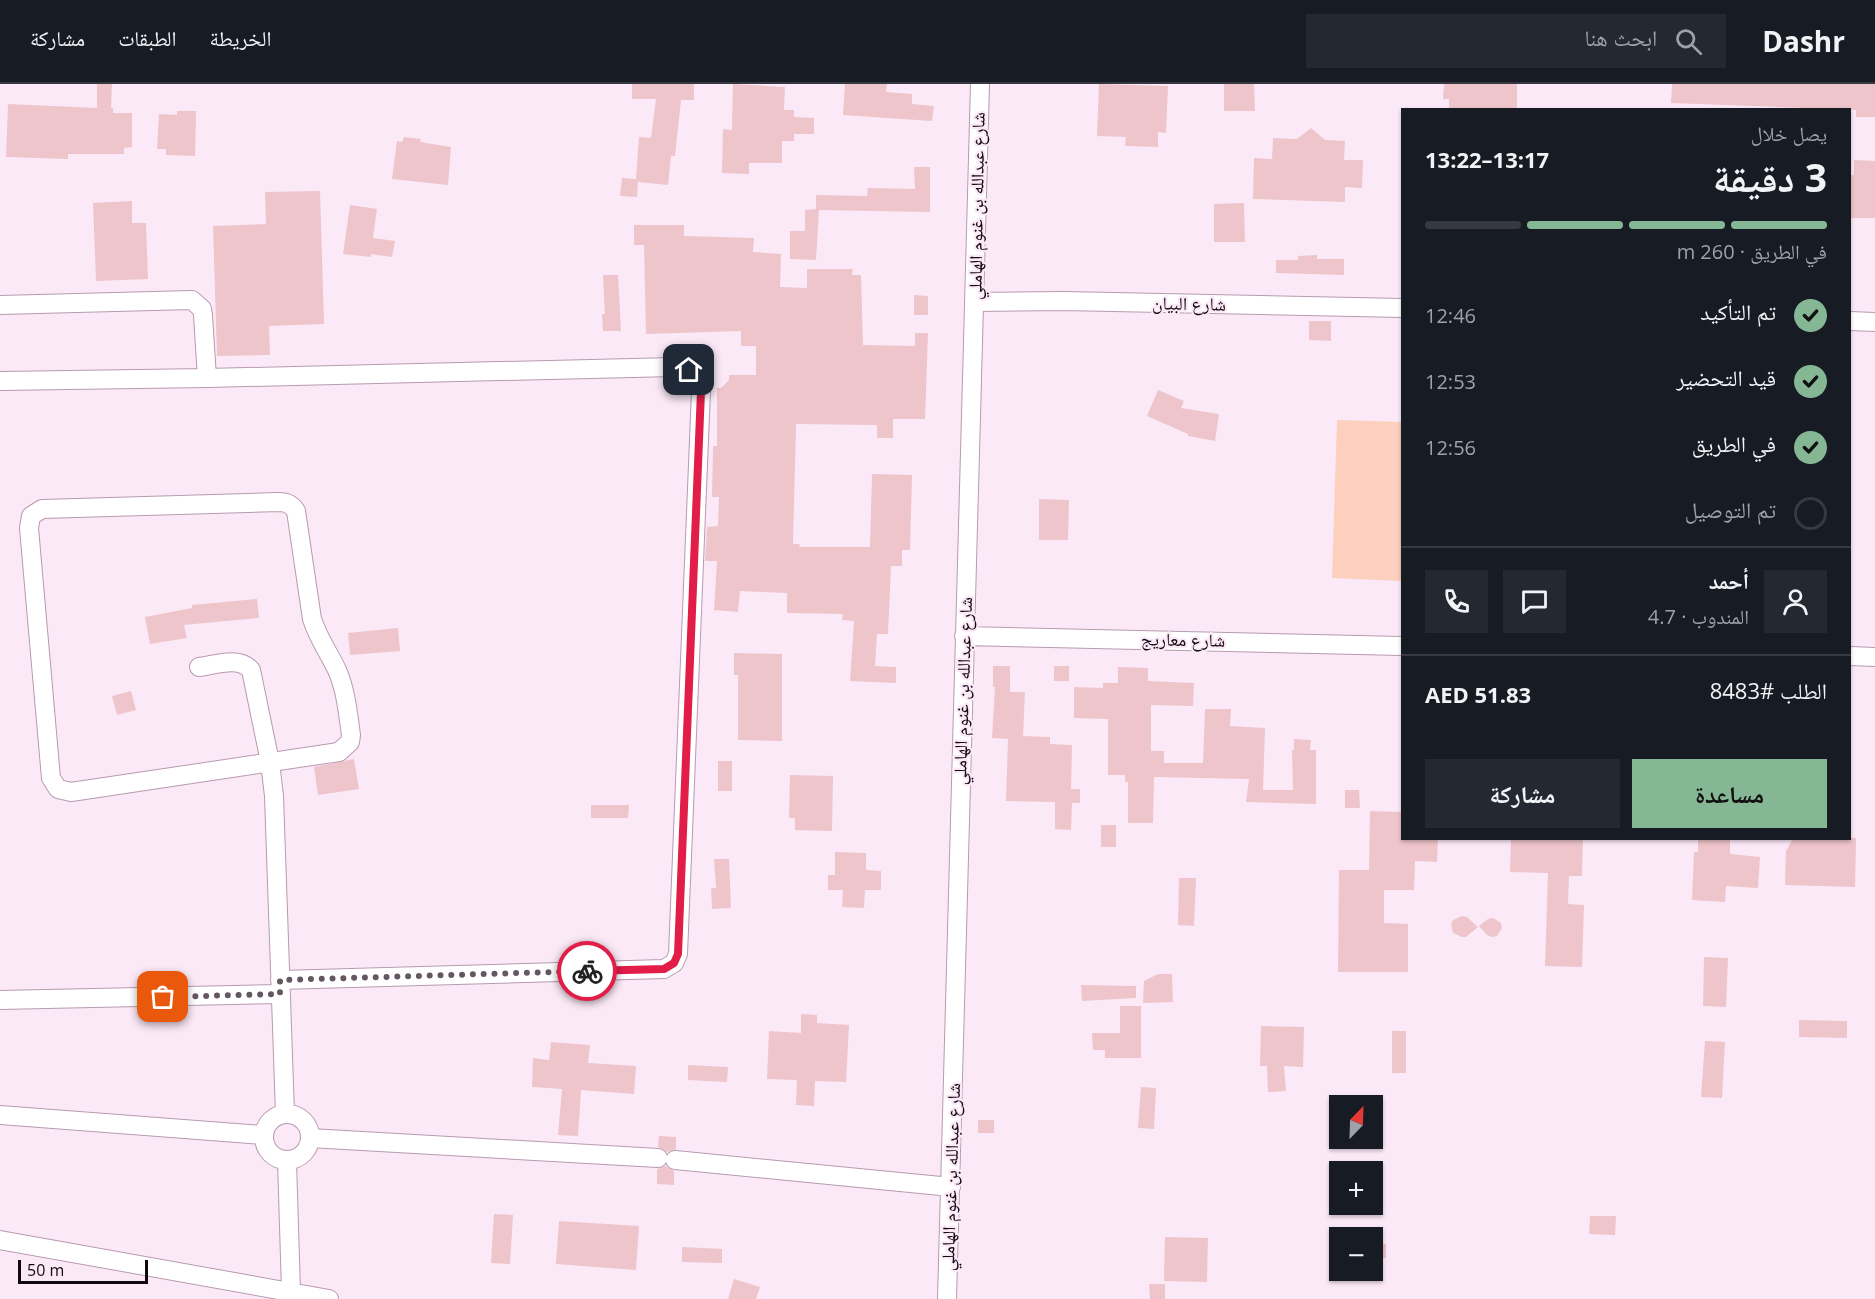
<!DOCTYPE html>
<html lang="ar">
<head>
<meta charset="utf-8">
<style>
  body { margin:0; font-family:"Open Sans","Noto Naskh Arabic",sans-serif; background:#242831; color:#f1f3f6; direction:rtl; height:100vh; display:flex; flex-direction:column; font-size:22px; white-space:nowrap }
  * { box-sizing:border-box; margin:0 }
  p { font-size:20px; color:#9ea1a6 }
  .icon { flex:none; width:33px; height:33px; fill:none; stroke:currentColor; stroke-width:2; stroke-linecap:round; stroke-linejoin:round }
  .map { position:relative; flex:1; overflow:hidden; direction:ltr }
  .side { position:absolute; left:1401px; top:24px; width:450px; height:732px; display:flex; flex-direction:column; background:#171b24; border-radius:0px; box-shadow:0 2px 4px #0004; direction:rtl }
  .side>* { flex:none }
  .needle { width:39px; rotate:23deg }
  .fabs { position:absolute; left:1329px; top:1011px; display:grid; gap:12px }
  .fabs a { display:grid; place-items:center; width:54px; height:54px; border-radius:0px; background:#171b24; box-shadow:0 2px 4px #0004; font-size:30px }
  .scale { position:absolute; left:18px; bottom:15px; width:130px; box-sizing:border-box; padding-left:6px; border:3px solid #120810; border-top:0; font-size:16px; line-height:21px; white-space:nowrap; color:#120810; -webkit-text-stroke:4px #fce9f7; paint-order:stroke }
  .pin { position:absolute; display:grid; place-items:center; width:51px; height:51px; color:#fff; margin:-26px; border-radius:12px; box-shadow:0 3px 9px #0006 }
  .courier { position:absolute; display:grid; place-items:center; width:60px; height:60px; margin:-30px; border:4px solid #e11d48; border-radius:50%; background:#fff; color:#222; box-shadow:0 2px 8px #0007 }
  .overview em { font-style:normal; font-weight:700 }
  .overview div { display:flex; flex-direction:column-reverse }
  .overview { display:flex; align-items:center; justify-content:space-between; height:102px; padding:0 24px }
  h1 { font-size:39px; font-weight:700; line-height:45px }
  .bar { display:grid; grid-template-columns:repeat(4,1fr); gap:9px 6px; align-content:center; height:72px; padding:0 24px }
  .bar i { height:8px; border-radius:4px; background:#363941 }
  .bar .on { background:#85b795 }
  .bar p { grid-column:span 4 }
  .line { display:flex; align-items:center; gap:15px; padding:0 24px; border-top:2px solid #363941 }
  .line div { flex:1 }
  .round { display:grid; place-items:center; flex:none; width:63px; height:63px; border-radius:0px; background:#242831 }
  ol { padding:0 24px; list-style:none }
  li { display:flex; align-items:center; gap:18px; height:66px }
  li p { margin-inline-start:auto }
  li .icon { padding:6px; border-radius:50%; background:#85b795; color:#111; stroke-width:4 }
  li:last-child { color:#9ea1a6 }
  li i { width:33px; height:33px; border:3px solid #363941; border-radius:50% }
  .button { display:flex; gap:12px; margin-top:auto; padding:12px 24px }
  .button a { flex:1; height:69px; border-radius:0px; background:#85b795; color:#111; font-size:24px; font-weight:700; line-height:69px; text-align:center }
  .button a+a { background:#242831; color:#f1f3f6 }
  header { display:flex; align-items:center; gap:36px; box-sizing:border-box; height:84px; padding:0 30px; background:#171b24; border-bottom:2px solid #363941 }
  header strong { font-size:28px }
  nav { display:flex; gap:33px; margin-inline-start:auto; font-size:21px }
  .search { width:420px; height:54px; background:#242831; display:flex; align-items:center; gap:15px; box-sizing:border-box; padding:0 21px; border-radius:0px; color:#9ea1a6; font-size:22px }
  .map>svg:first-child { display:block }
  .grass { fill:#fdcfbd }
  .building { fill:#eec5cb }
  .lines { fill:none; stroke-linecap:round; stroke-linejoin:round }
  .street-casing { stroke:#b89ab1; stroke-width:20 }
  .street { stroke:#fff; stroke-width:18 }
  .done { stroke:#645761; stroke-width:6; stroke-dasharray:0 10.8 }
  .route { stroke:#e11d48; stroke-width:8 }
  .labels { text-anchor:middle; stroke-width:4.5; stroke-linejoin:round; paint-order:stroke }
  .street-label { font-size:18px; fill:#120810; stroke:#fce9f7 }
</style>
</head>
<body>
<header>
<strong>Dashr</strong>
<div class="search"><svg class="icon" aria-label="search" viewBox="0 0 24 24"><circle cx="10" cy="10" r="6"/><path d="M15 15l6 6"/></svg>ابحث هنا</div>
<nav><a>الخريطة</a><a>الطبقات</a><a>مشاركة</a></nav>
</header>
<div class="map">
<svg width="1875" height="1215" viewBox="0 0 1875 1215">
  <rect width="100%" height="100%" fill="#fce9f7"/>
  <path class="grass" d="M1337,336L1402,338V497L1332,494Z"/>
  <path class="building" d="M97,0H112L111,24H113V29H132V63L124,64V70H68V75L6,73L8,20L97,24Z
    M632,0H694V16H681L675,72H671L668,101L638,98L637,113L620,112L622,94L636,95L639,53L651,54L656,15H632Z
    M733,0L785,3L784,26H794V33L814,34V50H794V57H782V79H749V90L722,89L723,45L732,46Z
    M845,0H887L886,8L912,10V20L934,22L932,37L843,31Z
    M1099,0L1168,2L1166,49L1158,48V63L1125,62L1126,53L1097,52Z
    M1224,0H1254L1255,27H1224Z
    M1444,0H1517V26H1449V15H1443Z
    M1672,0H1875V33H1856V26L1671,19Z
    M177,27H196L195,72L166,71V65H157L159,30L177,31Z
    M1311,44L1325,56L1345,57L1344,76H1363L1362,104L1345,103V118L1253,115L1254,74L1272,75L1273,54L1297,55Z
    M404,53L421,55L420,58L451,63L448,101L392,95L397,57L402,58Z
    M1854,76L1875,77V134H1850V91H1854Z
    M914,83H930V128L819,126L816,176L790,175V147H805V126L816,125V111L867,112L868,104L915,105Z
    M320,107L324,240L269,242L270,271L217,272L213,142L266,140L265,108Z
    M132,117V139H146L148,195L96,197L93,119Z
    M1244,119L1245,158H1214V120Z
    M350,121L377,125L373,154L395,157L392,173L371,170V173L343,170Z
    M634,141H684V152L754,154L753,168L781,170L780,203L807,204V185H853L852,191H861L863,261L915,262V249H928L925,335H893V354H877V341L796,340L793,460H800L799,463H870L872,390L912,391L910,466H902V482H891L888,550H877L875,582L896,583V599L850,597L854,537L842,536L843,530L787,529V509L740,507L738,528L714,526L717,477H705L707,443L718,442L719,413H712L713,362H717V304H721L729,296V291H756V262H741V247L646,250L644,161H634Z
    M1317,171V175H1344V191L1276,189V176H1298V172Z
    M603,191H618L621,247H603L602,230H605Z
    M914,211L928,212V231H914Z
    M1309,237H1331V257L1309,256Z
    M1158,306L1184,317L1181,324L1219,330L1215,357L1188,352V350L1147,332Z
    M1039,415L1069,416L1068,456H1039Z
    M257,515L259,534L184,541L187,554L150,560L145,533L192,524V521Z
    M398,544L400,567L350,571L348,549Z
    M734,569L782,570V657L738,656V591H734Z
    M993,582H1010V608H1025L1023,652L1050,653V660L1072,661L1071,705H1080V719H1072L1071,746L1055,745V718L1006,717L1008,655L992,654L995,603H993Z
    M1054,582H1069V597H1054Z
    M1118,583L1148,584V597L1194,599L1193,622L1151,621V667H1164V679H1203L1205,625H1231L1230,642L1265,644L1263,706H1293L1292,666H1294V655L1311,656L1310,666H1316V720L1246,718L1249,695L1154,693L1153,739H1128V698H1125V691H1108V635L1074,634V603L1103,604V599H1118Z
    M131,607L136,626L117,631L112,612Z
    M354,675L359,705L318,711L314,683Z
    M718,677H732V707H718Z
    M790,691L833,692L832,747L795,746V734H789Z
    M1345,706H1359L1360,724H1345Z
    M591,721H629L628,734H591Z
    M1370,727L1402,728V754H1438L1437,778L1415,777L1414,806H1384V839L1408,840V888H1338L1339,786H1369Z
    M1101,741H1116V763H1101Z
    M1511,754H1583L1582,792H1569L1568,820L1584,821L1582,883L1545,882L1548,789L1510,788Z
    M1698,754H1730V770L1760,773L1758,804L1726,802L1725,818L1692,816L1694,768H1698Z
    M1793,754H1856L1855,803L1785,801L1786,767Z
    M835,768L866,769V786L881,787V806H865L864,824L842,823L843,806H828V791H835Z
    M714,775H729L731,824L712,825L711,804H716Z
    M1179,794H1196L1194,842L1178,841Z
    M1462,832L1467,833L1478,843L1466,853H1462L1453,849L1451,840L1453,836Z
    M1493,834L1501,839L1502,844L1497,852L1492,853L1487,851L1479,842L1488,835Z
    M1704,873L1728,874L1726,923L1703,922Z
    M1158,890H1172L1173,918L1143,919L1144,897Z
    M1081,901L1136,902V914L1082,917Z
    M1120,922H1141V974H1105V966H1093L1092,949H1120Z
    M801,930L817,931V939L849,941L846,998L815,997L814,1022L796,1021L797,996L767,995L769,947L801,949Z
    M1799,936L1847,937V954L1799,953Z
    M1261,942L1304,943L1303,983L1284,982L1286,1007L1268,1008L1267,982H1260Z
    M1392,947H1406V989H1392Z
    M1705,957L1725,958L1722,1014L1701,1013Z
    M551,958L590,961L588,979L636,982L634,1010L581,1006L578,1052L558,1051L562,1005L532,1003L533,974L549,976Z
    M688,981L728,983L727,998L688,996Z
    M1141,1003L1156,1004L1154,1045L1138,1044Z
    M978,1036H994V1049H978Z
    M659,1052L676,1053V1065L667,1068L658,1063Z
    M666,1082L674,1087V1101L657,1100V1085Z
    M494,1130L513,1131L510,1180L491,1179Z
    M1590,1132H1616L1615,1151L1589,1150Z
    M559,1137L639,1142L636,1186L556,1180Z
    M1165,1153L1208,1154L1207,1198L1164,1197Z
    M1372,1160H1386V1174H1372Z
    M682,1163L722,1165V1179L682,1178Z
    M734,1195L760,1203L756,1215H728Z
    M1149,1200H1165V1215H1150Z"/>
  <g class="lines">
    <defs>
      <path id="street" d="M975,218L1064,217L1402,224
        M0,221L192,216L202,225L203,231L207,294
        M1850,237L1875,238
        M0,297L207,294L674,283C689,284 698,291 701,307L678,870L674,879L664,885L280,896
        M278,418C287,418 291,420 296,427L312,535C318,554 329,569 337,586C346,606 348,630 351,651L350,658L339,668L71,708L58,705L51,694L29,444L31,432L42,425Z
        M964,552L1402,562
        M1850,572L1875,573
        M199,583C215,581 239,572 251,586L270,678L274,712L285,1030
        M0,916L280,910
        M264 1053a23 23 0 1 1 46 0a23 23 0 1 1-46 0Z
        M0,1031L263,1051
        M310,1054L658,1074
        M675,1076L951,1103
        M287,1077L291,1207
        M0,1156L329,1215
        M947,1215L980,0"/>
    </defs>
    <use href="#street" class="street-casing"/>
    <use href="#street" class="street"/>
  </g>
  <g class="lines">
    <path class="done" d="M163,913L280,910V896L587,887"/>
    <path class="route" d="M587,887L664,885L674,879L678,870L701,307L699,298L689,286"/>
  </g>
  <g class="labels">
    <g class="street-label">
      <text transform="translate(977 122) rotate(-89)" y="6">شارع عبدالله بن غنوم الهاملي</text>
      <text transform="translate(1189 220) rotate(1)" y="6">شارع البيان</text>
      <text transform="translate(1183 556) rotate(1)" y="6">شارع معاريج</text>
      <text transform="translate(963 607) rotate(-88)" y="6">شارع عبدالله بن غنوم الهاملي</text>
      <text transform="translate(951 1093) rotate(-88)" y="6">شارع عبدالله بن غنوم الهاملي</text>
    </g>
  </g>
</svg>
<div class="fabs">
<a><svg class="needle" viewBox="-14 -14 28 28"><path d="M0-13l5 13h-10z" fill="#e53935"/><path d="M0 13l5-13h-10z" fill="#9ea1a6"/></svg></a>
<a>+</a>
<a>−</a>
</div>
<div class="scale">50 m</div>
<div class="pin" style="left:163px;top:913px;background:#ea580c"><svg class="icon" aria-label="bag" viewBox="0 0 24 24"><path d="M5 8h14l-1 12H6zM9 8a3 3 0 0 1 6 0"/></svg></div>
<div class="pin" style="left:689px;top:286px;background:#1f2937"><svg class="icon" aria-label="home" viewBox="0 0 24 24"><path d="M3 11l9-7 9 7M6 9v11h12V9"/></svg></div>
<div class="courier" style="left:587px;top:887px"><svg class="icon" aria-label="bike" viewBox="0 0 24 24"><circle cx="6" cy="16" r="4"/><circle cx="18" cy="16" r="4"/><path d="M6 16l4-8h5l3 8M10 8l3 8H6M13 5h3"/></svg></div>
<section class="side">
<div class="overview"><div><h1>3 دقيقة</h1><p>يصل خلال</p></div><em>13:17–13:22</em></div>
<div class="bar"><i class="on"></i><i class="on"></i><i class="on"></i><i></i><p>في الطريق · 260 m</p></div>
<ol>
<li><svg class="icon" aria-label="check" viewBox="0 0 24 24"><path d="M5 12l5 5 9-10"/></svg>تم التأكيد<p>12:46</p></li>
<li><svg class="icon" aria-label="check" viewBox="0 0 24 24"><path d="M5 12l5 5 9-10"/></svg>قيد التحضير<p>12:53</p></li>
<li><svg class="icon" aria-label="check" viewBox="0 0 24 24"><path d="M5 12l5 5 9-10"/></svg>في الطريق<p>12:56</p></li>
<li><i></i>تم التوصيل</li>
</ol>
<div class="line" style="height:108px"><a class="round"><svg class="icon" aria-label="person" viewBox="0 0 24 24"><circle cx="12" cy="8" r="4"/><path d="M4 21q1-7 8-7t8 7"/></svg></a><div><b>أحمد</b><p>المندوب · 4.7</p></div><a class="round"><svg class="icon" aria-label="chat" viewBox="0 0 24 24"><path d="M4 5h16v11H9l-5 4z"/></svg></a><a class="round"><svg class="icon" aria-label="phone" viewBox="0 0 24 24"><path d="M5 4h4l2 5-3 2q2 4 5 5l2-3 5 2v4C11 20 4 13 5 4z"/></svg></a></div>
<div class="line" style="height:78px"><div>الطلب #8483</div><b>AED 51.83</b></div>
<div class="button"><a>مساعدة</a><a>مشاركة</a></div>
</section>
</div>
</body>
</html>
